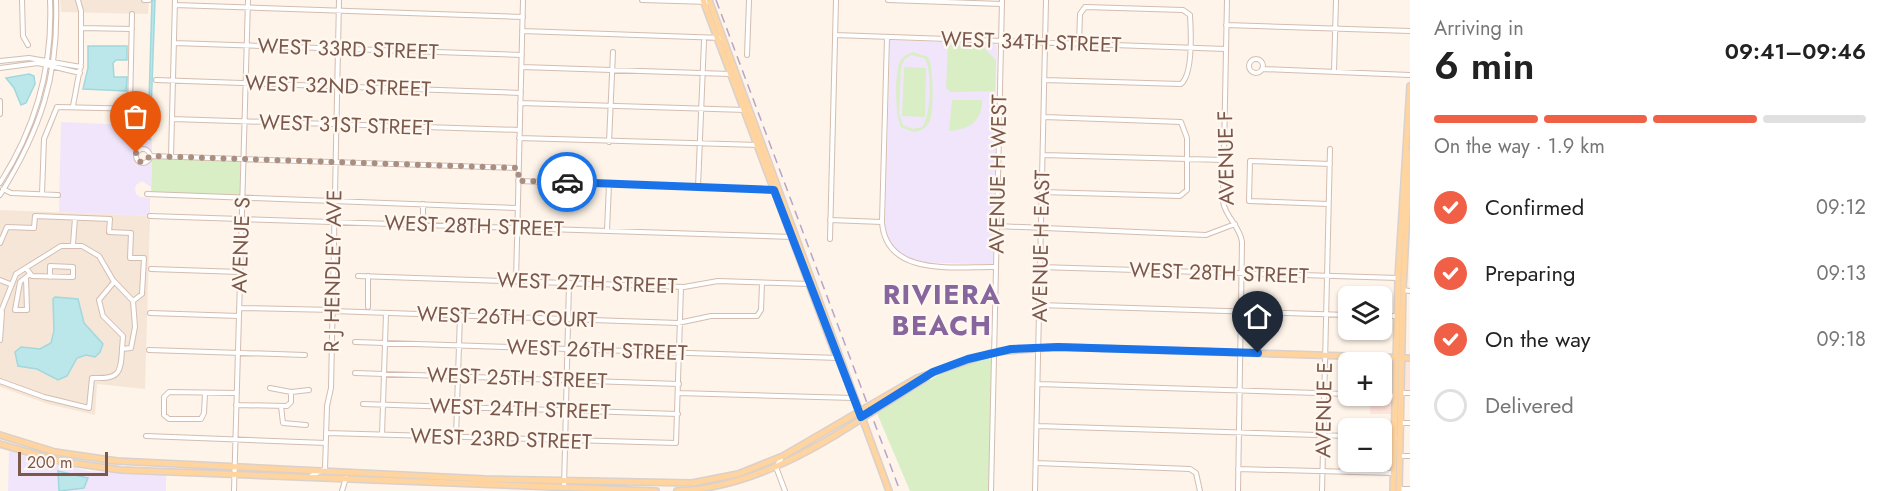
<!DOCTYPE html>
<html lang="en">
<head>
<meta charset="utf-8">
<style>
  body { margin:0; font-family:Jost,sans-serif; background:#f2f2f2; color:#222; height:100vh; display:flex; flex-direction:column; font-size:22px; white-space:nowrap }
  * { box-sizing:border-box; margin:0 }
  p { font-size:20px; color:#767676 }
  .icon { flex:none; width:33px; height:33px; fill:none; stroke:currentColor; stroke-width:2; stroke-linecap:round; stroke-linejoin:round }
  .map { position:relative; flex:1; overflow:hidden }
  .sheet { display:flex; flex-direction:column; background:#fff; width:480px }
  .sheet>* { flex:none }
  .fabs { position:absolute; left:1338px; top:286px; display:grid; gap:12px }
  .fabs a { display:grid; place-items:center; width:54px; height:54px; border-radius:9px; background:#fff; box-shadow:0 2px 4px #0004; font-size:30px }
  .scale { position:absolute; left:18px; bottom:15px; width:90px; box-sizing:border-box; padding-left:6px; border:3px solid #7b584a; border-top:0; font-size:16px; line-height:21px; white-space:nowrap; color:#7b584a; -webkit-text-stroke:4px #fff8f1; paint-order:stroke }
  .pin { position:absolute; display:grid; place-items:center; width:51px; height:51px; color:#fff; margin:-62px -26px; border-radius:50% 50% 50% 0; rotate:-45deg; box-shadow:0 0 6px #0007 }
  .pin .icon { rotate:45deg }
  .courier { position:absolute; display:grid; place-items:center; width:60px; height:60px; margin:-30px; border:4px solid #1a73e8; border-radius:50%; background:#fff; color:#222; box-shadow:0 2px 8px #0007 }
  .head em { font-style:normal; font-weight:600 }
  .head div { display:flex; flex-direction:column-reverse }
  .head { display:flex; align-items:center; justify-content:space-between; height:102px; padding:0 24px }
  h1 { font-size:39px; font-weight:600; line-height:45px }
  .bar { display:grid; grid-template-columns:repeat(4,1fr); gap:9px 6px; align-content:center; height:72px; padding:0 24px }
  .bar i { height:8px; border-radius:4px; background:#e0e0e0 }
  .bar .on { background:#f06046 }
  .bar p { grid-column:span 4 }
  ol { padding:0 24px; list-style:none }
  li { display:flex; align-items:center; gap:18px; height:66px }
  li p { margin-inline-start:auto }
  li .icon { padding:6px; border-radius:50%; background:#f06046; color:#fff; stroke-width:4 }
  li:last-child { color:#767676 }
  li i { width:33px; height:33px; border:3px solid #e0e0e0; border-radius:50% }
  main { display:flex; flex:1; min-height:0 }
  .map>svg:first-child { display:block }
  .residential { fill:#f6e6d7 }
  .commercial { fill:#ffe4dc }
  .education { fill:#f1e5fb }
  .green { fill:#d9eec5; fill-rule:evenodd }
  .water { fill:#bbe7ea; stroke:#a0d8dd; stroke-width:1.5 }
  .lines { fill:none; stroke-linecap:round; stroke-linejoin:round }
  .minor-casing { stroke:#d4bdb0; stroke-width:6 }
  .major-casing { stroke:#dad0cc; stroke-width:8 }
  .minor { stroke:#fff; stroke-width:4 }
  .major { stroke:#ffd49f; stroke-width:5 }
  .rail { stroke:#b6a5ca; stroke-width:1.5; stroke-dasharray:9 6; stroke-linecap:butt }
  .done { stroke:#a98f82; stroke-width:6; stroke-dasharray:0 10.8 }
  .route { stroke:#1a73e8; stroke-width:8 }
  .labels { text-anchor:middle; stroke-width:4.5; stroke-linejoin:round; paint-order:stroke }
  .street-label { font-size:21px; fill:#7b584a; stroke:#fff8f1 }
  .district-label { font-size:27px; font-weight:bold; letter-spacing:1.5px; fill:#87669e; stroke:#fff8f1 }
</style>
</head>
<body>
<main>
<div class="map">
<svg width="1410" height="491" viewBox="0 0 1410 491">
  <rect width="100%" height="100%" fill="#fef4e9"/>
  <path class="residential" d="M60,0H149L148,14L61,12Z
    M0,210L150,216L145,389L97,384L95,415L48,404L0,387Z"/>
  <path class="commercial" d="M1344,359L1410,361V391H1393L1392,414H1370V396H1382V363H1348V392H1343Z"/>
  <path class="education" d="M890,40L995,44L997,47L993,265L918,262L900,255L885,233Z
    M61,122L152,126V150L142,146L136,148L133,158L141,165L152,161L151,187L142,181L136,185L135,189L136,194L140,197L150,198V216L59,212Z
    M9,451L88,471L166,474V491H8Z"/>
  <path class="green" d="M948,45L982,46L996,60L995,91L951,92L946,88Z
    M913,52L928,57C934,67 934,113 929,123C925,129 920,131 913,132L901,127C895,117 894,69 901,60C904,55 908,54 913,52ZM911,55L924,58C933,68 931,117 922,127L913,129L903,125L899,114L901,67L904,60Z
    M904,67L926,68L925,117L902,116Z
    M952,100H982C983,121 968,130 949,131Z
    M152,158L240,161V196L151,193Z
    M988,357L992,360L989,491H910L876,411L942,373Z"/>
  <path class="water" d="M152,0H155L150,140L148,136Z
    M88,46H127V60H116L113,63L114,77H127L126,91L83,89L88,68Z
    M29,74L34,76L35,84L26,103L21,105L14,88L6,78Z
    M55,297L78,299L84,323L103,344L100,352L95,357L86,355L77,358L67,376L58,380L37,369L18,366L15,352L21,347L40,349L51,343L54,331L53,299Z
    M58,471L88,478L84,488L59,491Z"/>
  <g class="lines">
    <defs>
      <path id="minor" d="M22,0L23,36L28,45
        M144,0H149
        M642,0L710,2
        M888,0L1002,4
        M1227,0L1223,202C1226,218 1240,226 1242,242L1238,491
        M175,5L523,17
        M1226,25L1410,31
        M81,28L132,29
        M522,31L723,38
        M835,35L1226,49
        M887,37L882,222C886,278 956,266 996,267
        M174,43L522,55
        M747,55L749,0
        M1249 66a7 7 0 1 1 14 0a7 7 0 1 1-14 0Z
        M0,61L29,58L81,67
        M522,67L730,74
        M0,68L38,63L80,73
        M1262,69L1410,75
        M1334,72L1336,0
        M156,80L521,93
        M1044,80L1181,84C1193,74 1191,31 1190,15L1183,10L1085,7L1080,14L1079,44
        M0,101V114
        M520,103L746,110
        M73,106L81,63V11L78,0
        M130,108L132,14
        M172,119L520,130
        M519,138L759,145
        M609,142L613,52
        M136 156a7 7 0 1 1 14 0a7 7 0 1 1-14 0Z
        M1043,155L1224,160
        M150,156L519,168
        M171,157L175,0
        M518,181L776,190
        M0,183C36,127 53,67 50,0
        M698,187L704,41
        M3,189L11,193L58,195
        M1042,192L1180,196L1187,190V138L1181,122L1044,117
        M42,194L44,139L57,107L144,109
        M147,194L517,208
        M0,195C40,131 59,76 56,0
        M1328,204L1249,201L1250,161L1330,164
        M150,216L794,237
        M830,220L882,222
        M423,225V204
        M997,226L1206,235L1235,224
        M607,231L609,184
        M830,239L836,0
        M0,243L7,227L34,228L35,216L110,219L109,232L131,233L130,258H144L142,294L133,301
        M73,244L75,218
        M1040,267L1398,278
        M26,268L32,276L73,277V267L50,266V277
        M151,269L240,272
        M358,276L684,287L718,281L810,284
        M26,278L27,310H15L20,282L30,274
        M0,280L10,284
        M516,281L523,0
        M114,282L99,300L103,316L123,336L122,349
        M1403,290L1410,291
        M1039,305L1348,315
        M368,307V276
        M239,308L335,310
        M333,311L678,323L711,316H757L761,310L762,283
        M150,313L239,316
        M0,314L16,274L61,246H82L99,256L113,280L133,301L135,327L131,348L122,349C121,375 118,379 92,378L89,408L44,397L0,381
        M1382,316H1397
        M0,340L2,312
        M355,342L839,358
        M149,350L305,355
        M355,373L679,384
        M1038,384L1348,394
        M270,388L291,392L309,390
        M205,393L204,413L201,419H169L164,415V397L169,392L237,393
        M678,393L854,398
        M1401,393H1410
        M1382,395L1395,396
        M363,404L678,414
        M236,405L287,406L291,402V392
        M281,406L283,423L306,425
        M1400,423H1410
        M1037,426L1348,436
        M327,433L676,443L681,287
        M382,435L386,313
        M146,436L326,443
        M456,437L460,315
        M1382,437L1395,438
        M1400,456H1410
        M781,459L776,467L785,491
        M1036,463L1190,469L1196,473L1200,491
        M1238,469L1393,473
        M311,476L325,469L327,406L331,388L339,0
        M564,488L569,283
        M1399,489H1410
        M234,491L248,0
        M342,491L346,478
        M991,491L1002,0
        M1035,491L1046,0
        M1322,491L1330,149"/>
      <path id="major" d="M703,0L825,327L835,353L838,355
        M709,0L889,491
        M0,435L55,452L117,461L485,479L692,483L738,474L783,456L917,378L994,352L1058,347L1410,358
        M0,444L59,461L121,470L656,491
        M677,491C772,487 849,425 926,378
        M1393,491L1398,278L1410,86
        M1399,491L1403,290L1410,153"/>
    </defs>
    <use href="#minor" class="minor-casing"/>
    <use href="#major" class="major-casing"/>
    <use href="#minor" class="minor"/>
    <use href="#major" class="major"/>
    <path class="rail" d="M716,0L900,491"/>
  </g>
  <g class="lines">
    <path class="done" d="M136,153L137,160L143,163L150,156L519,168L518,181L567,182"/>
    <path class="route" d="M567,182L774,190L861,417L933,372L968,359L1011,349L1058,347L1258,353"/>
  </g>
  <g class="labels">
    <g class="street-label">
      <text transform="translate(1031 42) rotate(2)" y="7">WEST 34TH STREET</text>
      <text transform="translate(348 49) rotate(2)" y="7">WEST 33RD STREET</text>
      <text transform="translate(338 86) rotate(2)" y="7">WEST 32ND STREET</text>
      <text transform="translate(346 125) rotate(2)" y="7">WEST 31ST STREET</text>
      <text transform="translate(1226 158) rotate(-91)" y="7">AVENUE F</text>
      <text transform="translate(998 174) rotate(-89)" y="7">AVENUE H WEST</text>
      <text transform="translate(474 226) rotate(2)" y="7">WEST 28TH STREET</text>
      <text transform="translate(241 245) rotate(-88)" y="7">AVENUE S</text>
      <text transform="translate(1041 246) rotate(-89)" y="7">AVENUE H EAST</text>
      <text transform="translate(333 271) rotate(-89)" y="7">R J HENDLEY AVE</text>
      <text transform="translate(1219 273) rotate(2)" y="7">WEST 28TH STREET</text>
      <text transform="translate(587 283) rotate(2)" y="7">WEST 27TH STREET</text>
      <text transform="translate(507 317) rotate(2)" y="7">WEST 26TH COURT</text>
      <text transform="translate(597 350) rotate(2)" y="7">WEST 26TH STREET</text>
      <text transform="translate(517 378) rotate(2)" y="7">WEST 25TH STREET</text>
      <text transform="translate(520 409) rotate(2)" y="7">WEST 24TH STREET</text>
      <text transform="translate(1324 410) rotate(-89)" y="7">AVENUE E</text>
      <text transform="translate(501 439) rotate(2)" y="7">WEST 23RD STREET</text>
    </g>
    <g class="district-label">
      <text x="942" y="304">RIVIERA<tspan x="942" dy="31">BEACH</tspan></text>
    </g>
  </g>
</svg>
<div class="fabs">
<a><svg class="icon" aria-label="layers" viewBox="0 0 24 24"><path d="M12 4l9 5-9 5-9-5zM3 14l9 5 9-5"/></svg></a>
<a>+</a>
<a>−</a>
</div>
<div class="scale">200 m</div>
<div class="pin" style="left:136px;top:153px;background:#ea580c"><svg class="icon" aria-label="bag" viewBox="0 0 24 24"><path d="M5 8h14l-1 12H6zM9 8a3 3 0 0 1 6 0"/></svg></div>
<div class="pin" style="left:1258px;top:353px;background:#1f2937"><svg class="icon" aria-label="home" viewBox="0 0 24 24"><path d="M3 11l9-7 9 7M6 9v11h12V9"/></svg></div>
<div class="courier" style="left:567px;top:182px"><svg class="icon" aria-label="car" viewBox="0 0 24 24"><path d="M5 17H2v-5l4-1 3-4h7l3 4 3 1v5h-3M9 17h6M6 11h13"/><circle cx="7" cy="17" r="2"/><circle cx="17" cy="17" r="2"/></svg></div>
</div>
<section class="sheet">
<div class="head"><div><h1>6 min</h1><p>Arriving in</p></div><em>09:41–09:46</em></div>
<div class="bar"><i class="on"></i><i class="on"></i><i class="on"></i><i></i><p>On the way · 1.9 km</p></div>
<ol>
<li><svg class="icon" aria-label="check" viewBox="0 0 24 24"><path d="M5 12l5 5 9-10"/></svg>Confirmed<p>09:12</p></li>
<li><svg class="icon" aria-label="check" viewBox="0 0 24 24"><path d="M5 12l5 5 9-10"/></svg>Preparing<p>09:13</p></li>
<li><svg class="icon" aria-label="check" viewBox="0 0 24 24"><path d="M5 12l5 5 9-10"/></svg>On the way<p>09:18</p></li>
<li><i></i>Delivered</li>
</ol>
</section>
</main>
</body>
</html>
